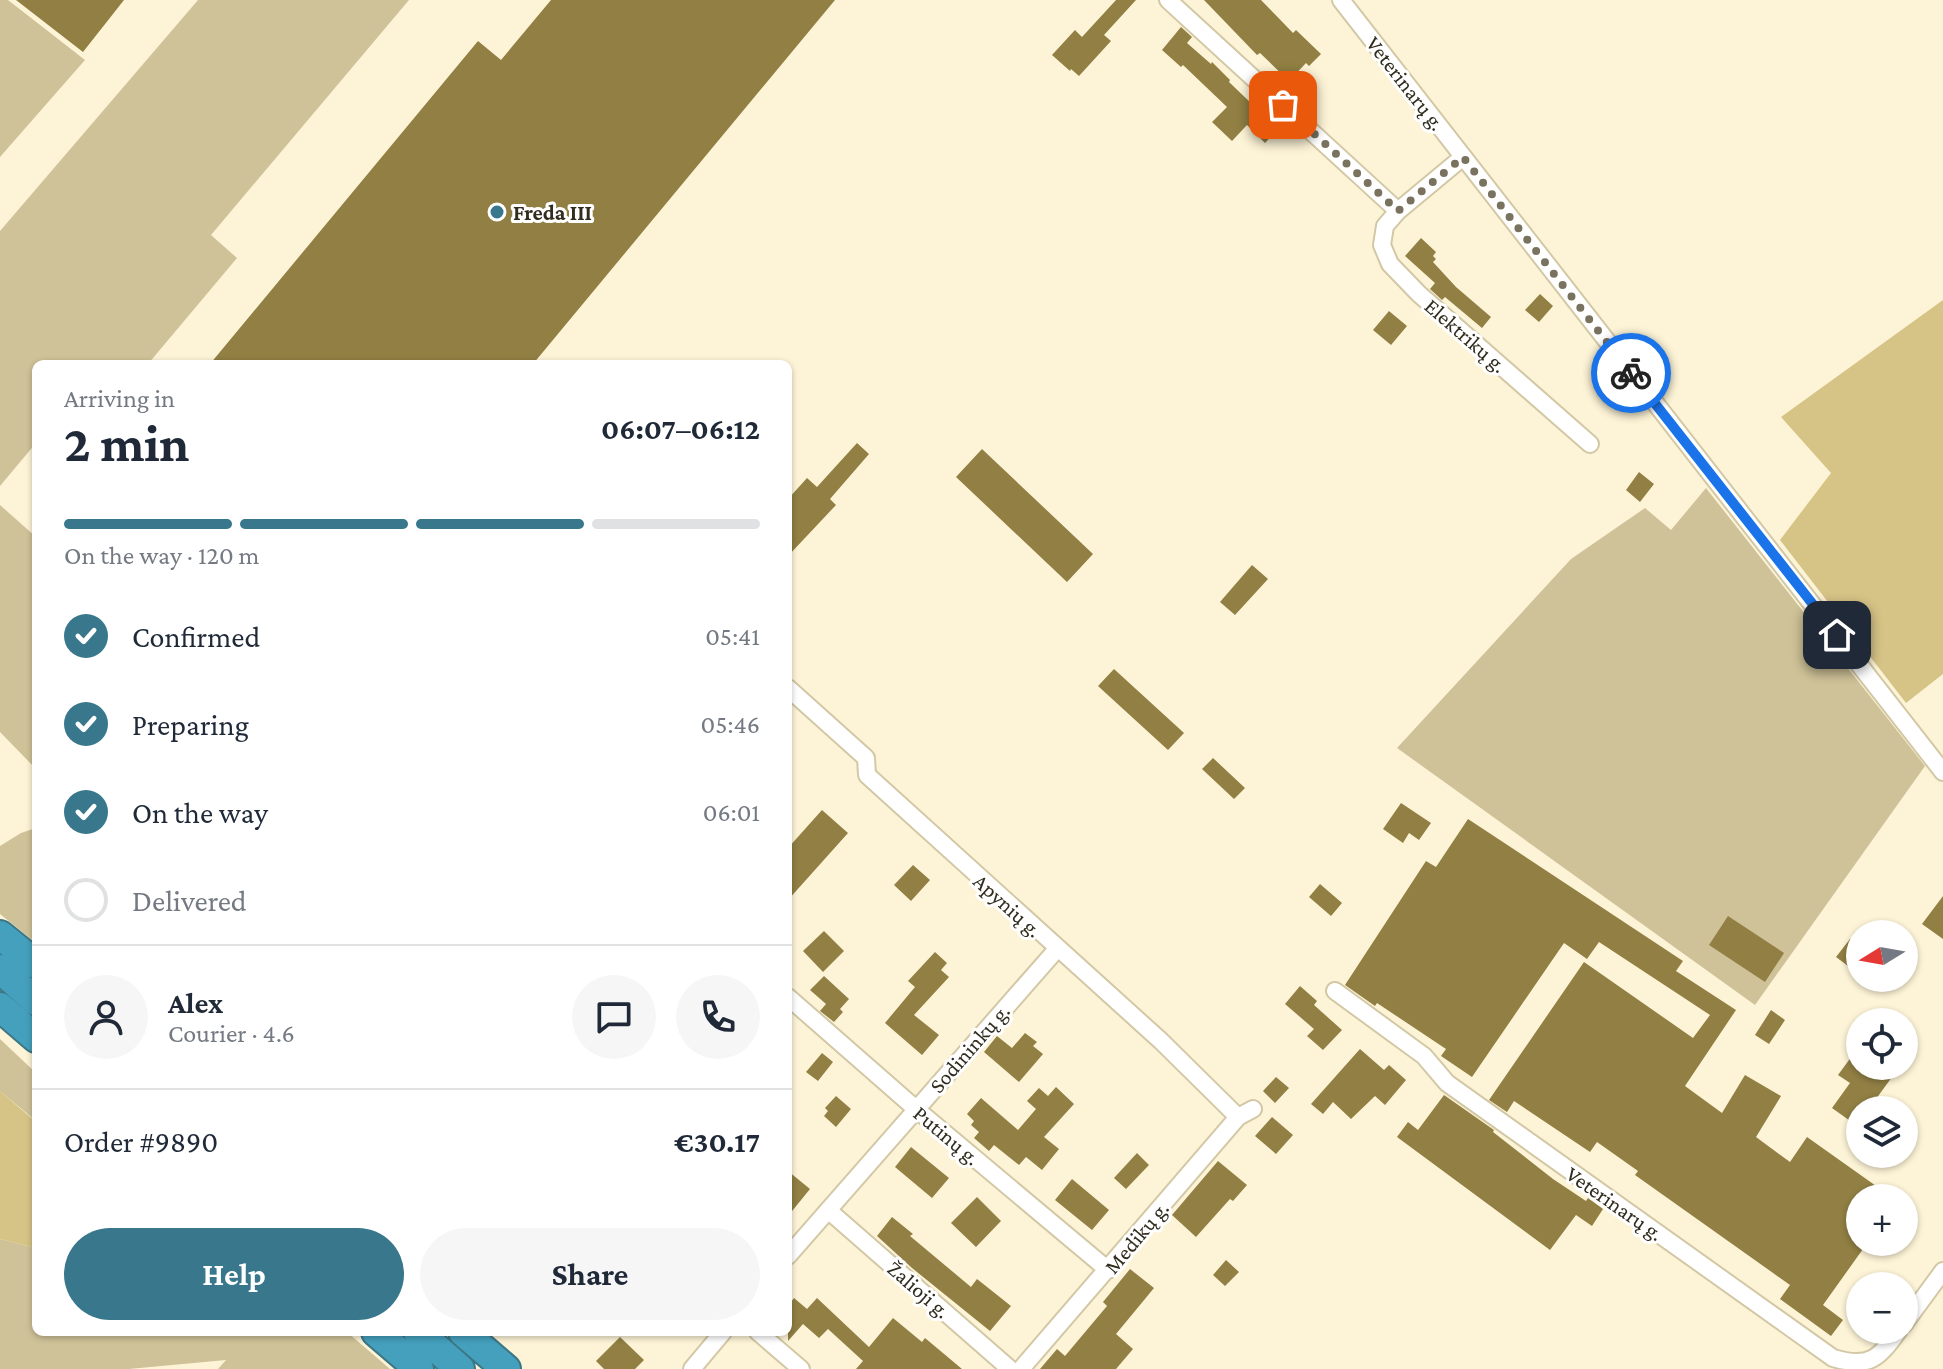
<!DOCTYPE html>
<html lang="en">
<head>
<meta charset="utf-8">
<style>
  body { margin:0; font-family:"Crimson Pro",serif; background:#f6f6f7; color:#1f2937; height:100vh; display:flex; flex-direction:column; font-size:30px; white-space:nowrap }
  * { box-sizing:border-box; margin:0 }
  p { font-size:26px; color:#747a83 }
  .icon { flex:none; width:44px; height:44px; fill:none; stroke:currentColor; stroke-width:2; stroke-linecap:round; stroke-linejoin:round }
  .map { position:relative; flex:1; overflow:hidden }
  .side { position:absolute; left:32px; top:360px; width:760px; height:976px; display:flex; flex-direction:column; background:#fff; border-radius:12px; box-shadow:0 2px 6px #0004 }
  .side>* { flex:none }
  .needle { width:52px; rotate:259deg }
  .controls { position:absolute; left:1846px; top:920px; display:grid; gap:16px }
  .controls a { display:grid; place-items:center; width:72px; height:72px; border-radius:50%; background:#fff; box-shadow:0 2px 6px #0004; font-size:40px }
  .pin { position:absolute; display:grid; place-items:center; width:68px; height:68px; color:#fff; margin:-34px; border-radius:16px; box-shadow:0 4px 12px #0006 }
  .courier { position:absolute; display:grid; place-items:center; width:80px; height:80px; margin:-40px; border:6px solid #1a73e8; border-radius:50%; background:#fff; color:#222; box-shadow:0 2px 10px #0007 }
  .headline em { font-style:normal; font-weight:700 }
  .headline div { display:flex; flex-direction:column-reverse }
  .headline { display:flex; align-items:center; justify-content:space-between; height:136px; padding:0 32px }
  h1 { font-size:52px; font-weight:700; line-height:60px }
  .bar { display:grid; grid-template-columns:repeat(4,1fr); gap:12px 8px; align-content:center; height:96px; padding:0 32px }
  .bar i { height:10px; border-radius:6px; background:#e0e1e3 }
  .bar .active { background:#38778c }
  .bar p { grid-column:span 4 }
  .line { display:flex; align-items:center; gap:20px; padding:0 32px; border-top:2px solid #e0e1e3 }
  .line div { flex:1 }
  .round { display:grid; place-items:center; flex:none; width:84px; height:84px; border-radius:42px; background:#f6f6f7 }
  ol { padding:0 32px; list-style:none }
  li { display:flex; align-items:center; gap:24px; height:88px }
  li p { margin-inline-start:auto }
  li .icon { padding:8px; border-radius:50%; background:#38778c; color:#fff; stroke-width:4 }
  li:last-child { color:#747a83 }
  li i { width:44px; height:44px; border:4px solid #e0e1e3; border-radius:50% }
  .cta { display:flex; gap:16px; margin-top:auto; padding:16px 32px }
  .cta a { flex:1; height:92px; border-radius:48px; background:#38778c; color:#fff; font-size:32px; font-weight:700; line-height:92px; text-align:center }
  .cta a+a { background:#f6f6f7; color:#1f2937 }
  .map>svg:first-child { display:block }
  .green { fill:#cfc298 }
  .forest { fill:#d6c386 }
  .building { fill:#917f43 }
  .lines { fill:none; stroke-linecap:round; stroke-linejoin:round }
  .street-casing { stroke:#d3c8a5; stroke-width:20 }
  .highway-casing { stroke:#3d7785; stroke-width:32 }
  .street { stroke:#fff; stroke-width:16 }
  .highway { stroke:#44a0bd; stroke-width:28 }
  .done { stroke:#78725f; stroke-width:8; stroke-dasharray:0 14.4 }
  .route { stroke:#1a73e8; stroke-width:10 }
  .poi-dot { fill:#38778c; stroke:#fff; stroke-width:3 }
  .labels { text-anchor:middle; stroke-width:6; stroke-linejoin:round; paint-order:stroke }
  .street-label { font-size:22px; fill:#302c1e; stroke:#fff }
  .poi-label { font-size:22px; font-weight:bold; fill:#302c1e; stroke:#fff; text-anchor:start }
</style>
</head>
<body>
<div class="map">
<svg width="1943" height="1369" viewBox="0 0 1943 1369">
  <rect width="100%" height="100%" fill="#fdf4d7"/>
  <path class="green" d="M0,0H8L85,60L0,157Z
    M198,0H409L211,235L237,258L148,364H36V443L0,486V231Z
    M1706,488L1925,766L1755,1005L1397,748L1571,559L1645,508L1671,530Z
    M0,505L36,537V769L0,732Z
    M36,828V943L0,914V846L21,833Z
    M0,1039L36,1073V1121L0,1091Z
    M0,1239L36,1248V1332H347L390,1369H218L226,1360L129,1369H0Z"/>
  <path class="forest" d="M1943,300V674L1906,703L1780,540L1831,473L1781,417Z
    M0,1091L36,1122V1248L0,1239Z"/>
  <path class="building" d="M16,0H124L83,52Z
    M551,0H835L533,364H210L478,41L501,60Z
    M1116,0H1136L1104,35L1111,41L1079,76L1071,69L1070,71L1052,55L1075,30L1082,37Z
    M1204,0H1261L1293,33L1296,30L1321,54L1309,66L1306,63L1289,81L1260,53L1257,55Z
    M1181,27L1192,37L1187,43L1211,64L1212,62L1230,80L1229,82L1278,129L1265,143L1247,125L1232,141L1212,122L1227,107L1183,65L1181,67L1162,50Z
    M1421,238L1436,252L1433,256L1436,259L1433,262L1456,287L1491,317L1482,328L1445,297L1442,300L1430,289L1435,283L1405,256Z
    M1540,294L1553,306L1539,322L1525,310Z
    M1389,311L1407,326L1391,345L1373,330Z
    M857,443L869,454L830,499L836,505L788,556V499L807,478L817,487Z
    M982,449L1093,554L1067,582L956,477Z
    M1639,472L1654,484L1640,502L1626,490Z
    M1252,565L1268,579L1235,615L1220,602Z
    M1114,669L1184,733L1168,750L1098,686Z
    M1213,758L1245,788L1234,799L1202,769Z
    M1401,803L1431,823L1419,840L1409,833L1403,843L1383,829Z
    M822,810L848,833L788,900V848Z
    M1468,819L1683,961L1676,971L1736,1010L1685,1086L1722,1113L1745,1075L1781,1096L1756,1137L1790,1162L1807,1137L1893,1198H1860V1242H1868L1823,1305L1843,1320L1831,1336L1780,1299L1790,1285L1635,1175L1638,1171L1597,1142L1590,1152L1514,1101L1507,1112L1489,1100L1584,962L1693,1038L1710,1015L1599,942L1587,959L1564,943L1472,1077L1441,1056L1446,1049L1377,1003L1375,1006L1345,985L1426,861L1436,867Z
    M913,865L930,880L911,901L894,885Z
    M1320,884L1342,903L1331,916L1309,897Z
    M1943,896V939L1922,924Z
    M1728,916L1784,953L1765,982L1709,945Z
    M824,931L844,951L823,972L803,951Z
    M1850,939L1860,946V975L1836,957Z
    M935,952L947,963L941,970L949,977L914,1015L939,1035L922,1055L885,1023L915,987L908,981Z
    M824,976L849,999L840,1009L843,1012L834,1022L820,1011L826,1004L810,990Z
    M1300,986L1317,1001L1314,1005L1342,1030L1323,1050L1307,1036L1314,1029L1285,1004Z
    M1771,1010L1785,1020L1769,1044L1755,1035Z
    M1025,1033L1037,1042L1033,1046L1043,1054L1019,1082L984,1052L997,1036L1012,1048Z
    M1860,1045V1066H1900L1868,1110H1860V1128L1832,1108L1850,1083L1838,1075Z
    M1360,1049L1384,1070L1389,1065L1406,1080L1385,1105L1375,1096L1351,1119L1333,1102L1323,1114L1311,1104Z
    M822,1053L833,1062L818,1081L806,1072Z
    M1276,1077L1289,1088L1275,1103L1263,1091Z
    M1056,1087L1074,1104L1044,1137L1059,1149L1042,1170L1026,1157L1019,1165L994,1145L989,1151L974,1138L979,1132L971,1125L974,1121L967,1114L981,1098L1018,1130L1036,1109L1027,1101L1039,1088L1048,1096Z
    M1444,1095L1494,1130L1493,1132L1553,1179L1586,1201L1588,1198L1603,1209L1592,1226L1576,1215L1550,1250L1397,1137L1408,1122L1418,1130Z
    M836,1096L851,1109L836,1127L824,1116L828,1111L825,1108Z
    M1272,1117L1293,1135L1276,1154L1255,1136Z
    M911,1147L949,1178L932,1198L895,1167Z
    M1137,1153L1149,1165L1126,1189L1114,1178Z
    M1218,1161L1247,1185L1233,1201L1230,1199L1196,1237L1172,1215Z
    M788,1171L810,1189L788,1216Z
    M1072,1179L1109,1210L1092,1230L1055,1200Z
    M977,1197L1001,1221L976,1247L951,1223Z
    M892,1217L913,1234L910,1236L971,1287L977,1279L1011,1306L990,1331L912,1268L877,1236Z
    M1226,1260L1239,1272L1225,1286L1213,1275Z
    M1130,1269L1154,1288L1116,1334L1133,1349L1116,1369H1040L1057,1349L1065,1356L1107,1306L1103,1302Z
    M794,1298L807,1309L817,1298L869,1347L893,1318L922,1342L925,1338L962,1369H856L863,1361L828,1329L819,1338L803,1324L788,1341V1306Z
    M620,1337L644,1360L635,1369H604L596,1361Z"/>
  <g class="lines">
    <defs>
      <path id="street" d="M1168,0L1398,211L1463,157
        M1341,0L1943,772
        M1398,211L1385,226L1382,245L1390,264L1419,294L1590,444
        M788,688L866,758L867,775L1161,1041L1238,1117
        M1335,991L1424,1056L1447,1083L1833,1358C1870,1369 1879,1358 1899,1330
        M788,997L916,1109L1108,1270
        M828,1210L1010,1369
        M788,1256L1057,949
        M1904,1324L1943,1271
        M758,1332L801,1369
        M692,1369L723,1332
        M1021,1369L1238,1117L1253,1109"/>
      <path id="highway" d="M0,935L36,964
        M0,969L36,1001
        M0,1007L36,1038
        M376,1332L419,1369
        M418,1332L460,1369
        M463,1332L506,1369"/>
    </defs>
    <use href="#street" class="street-casing"/>
    <use href="#highway" class="highway-casing"/>
    <use href="#street" class="street"/>
    <use href="#highway" class="highway"/>
  </g>
  <g class="lines">
    <path class="done" d="M1283,105L1398,211L1463,157L1631,373"/>
    <path class="route" d="M1631,373L1837,635"/>
  </g>
  <circle class="poi-dot" cx="497" cy="212" r="8"/>
  <g class="labels">
    <g class="street-label">
      <text transform="translate(1406 83) rotate(52)" y="8">Veterinarų g.</text>
      <text transform="translate(1466 335) rotate(41)" y="8">Elektrikų g.</text>
      <text transform="translate(1008 905) rotate(42)" y="8">Apynių g.</text>
      <text transform="translate(969 1048) rotate(-49)" y="8">Sodininkų g.</text>
      <text transform="translate(947 1135) rotate(40)" y="8">Putinų g.</text>
      <text transform="translate(1615 1203) rotate(35)" y="8">Veterinarų g.</text>
      <text transform="translate(1136 1237) rotate(-50)" y="8">Medikų g.</text>
      <text transform="translate(919 1289) rotate(41)" y="8">Žalioji g.</text>
    </g>
    <g class="poi-label">
      <text x="513" y="220">Freda III</text>
    </g>
  </g>
</svg>
<div class="controls">
<a><svg class="needle" viewBox="-14 -14 28 28"><path d="M0-13l5 13h-10z" fill="#e53935"/><path d="M0 13l5-13h-10z" fill="#747a83"/></svg></a>
<a><svg class="icon" aria-label="locate" viewBox="0 0 24 24"><circle cx="12" cy="12" r="6"/><path d="M12 2v4M12 18v4M2 12h4M18 12h4"/></svg></a>
<a><svg class="icon" aria-label="layers" viewBox="0 0 24 24"><path d="M12 4l9 5-9 5-9-5zM3 14l9 5 9-5"/></svg></a>
<a>+</a>
<a>−</a>
</div>
<div class="pin" style="left:1283px;top:105px;background:#ea580c"><svg class="icon" aria-label="bag" viewBox="0 0 24 24"><path d="M5 8h14l-1 12H6zM9 8a3 3 0 0 1 6 0"/></svg></div>
<div class="pin" style="left:1837px;top:635px;background:#1f2937"><svg class="icon" aria-label="home" viewBox="0 0 24 24"><path d="M3 11l9-7 9 7M6 9v11h12V9"/></svg></div>
<div class="courier" style="left:1631px;top:373px"><svg class="icon" aria-label="bike" viewBox="0 0 24 24"><circle cx="6" cy="16" r="4"/><circle cx="18" cy="16" r="4"/><path d="M6 16l4-8h5l3 8M10 8l3 8H6M13 5h3"/></svg></div>
<section class="side">
<div class="headline"><div><h1>2 min</h1><p>Arriving in</p></div><em>06:07–06:12</em></div>
<div class="bar"><i class="active"></i><i class="active"></i><i class="active"></i><i></i><p>On the way · 120 m</p></div>
<ol>
<li><svg class="icon" aria-label="check" viewBox="0 0 24 24"><path d="M5 12l5 5 9-10"/></svg>Confirmed<p>05:41</p></li>
<li><svg class="icon" aria-label="check" viewBox="0 0 24 24"><path d="M5 12l5 5 9-10"/></svg>Preparing<p>05:46</p></li>
<li><svg class="icon" aria-label="check" viewBox="0 0 24 24"><path d="M5 12l5 5 9-10"/></svg>On the way<p>06:01</p></li>
<li><i></i>Delivered</li>
</ol>
<div class="line" style="height:144px"><a class="round"><svg class="icon" aria-label="person" viewBox="0 0 24 24"><circle cx="12" cy="8" r="4"/><path d="M4 21q1-7 8-7t8 7"/></svg></a><div><b>Alex</b><p>Courier · 4.6</p></div><a class="round"><svg class="icon" aria-label="chat" viewBox="0 0 24 24"><path d="M4 5h16v11H9l-5 4z"/></svg></a><a class="round"><svg class="icon" aria-label="phone" viewBox="0 0 24 24"><path d="M5 4h4l2 5-3 2q2 4 5 5l2-3 5 2v4C11 20 4 13 5 4z"/></svg></a></div>
<div class="line" style="height:104px"><div>Order #9890</div><b>€30.17</b></div>
<div class="cta"><a>Help</a><a>Share</a></div>
</section>
</div>
</body>
</html>
